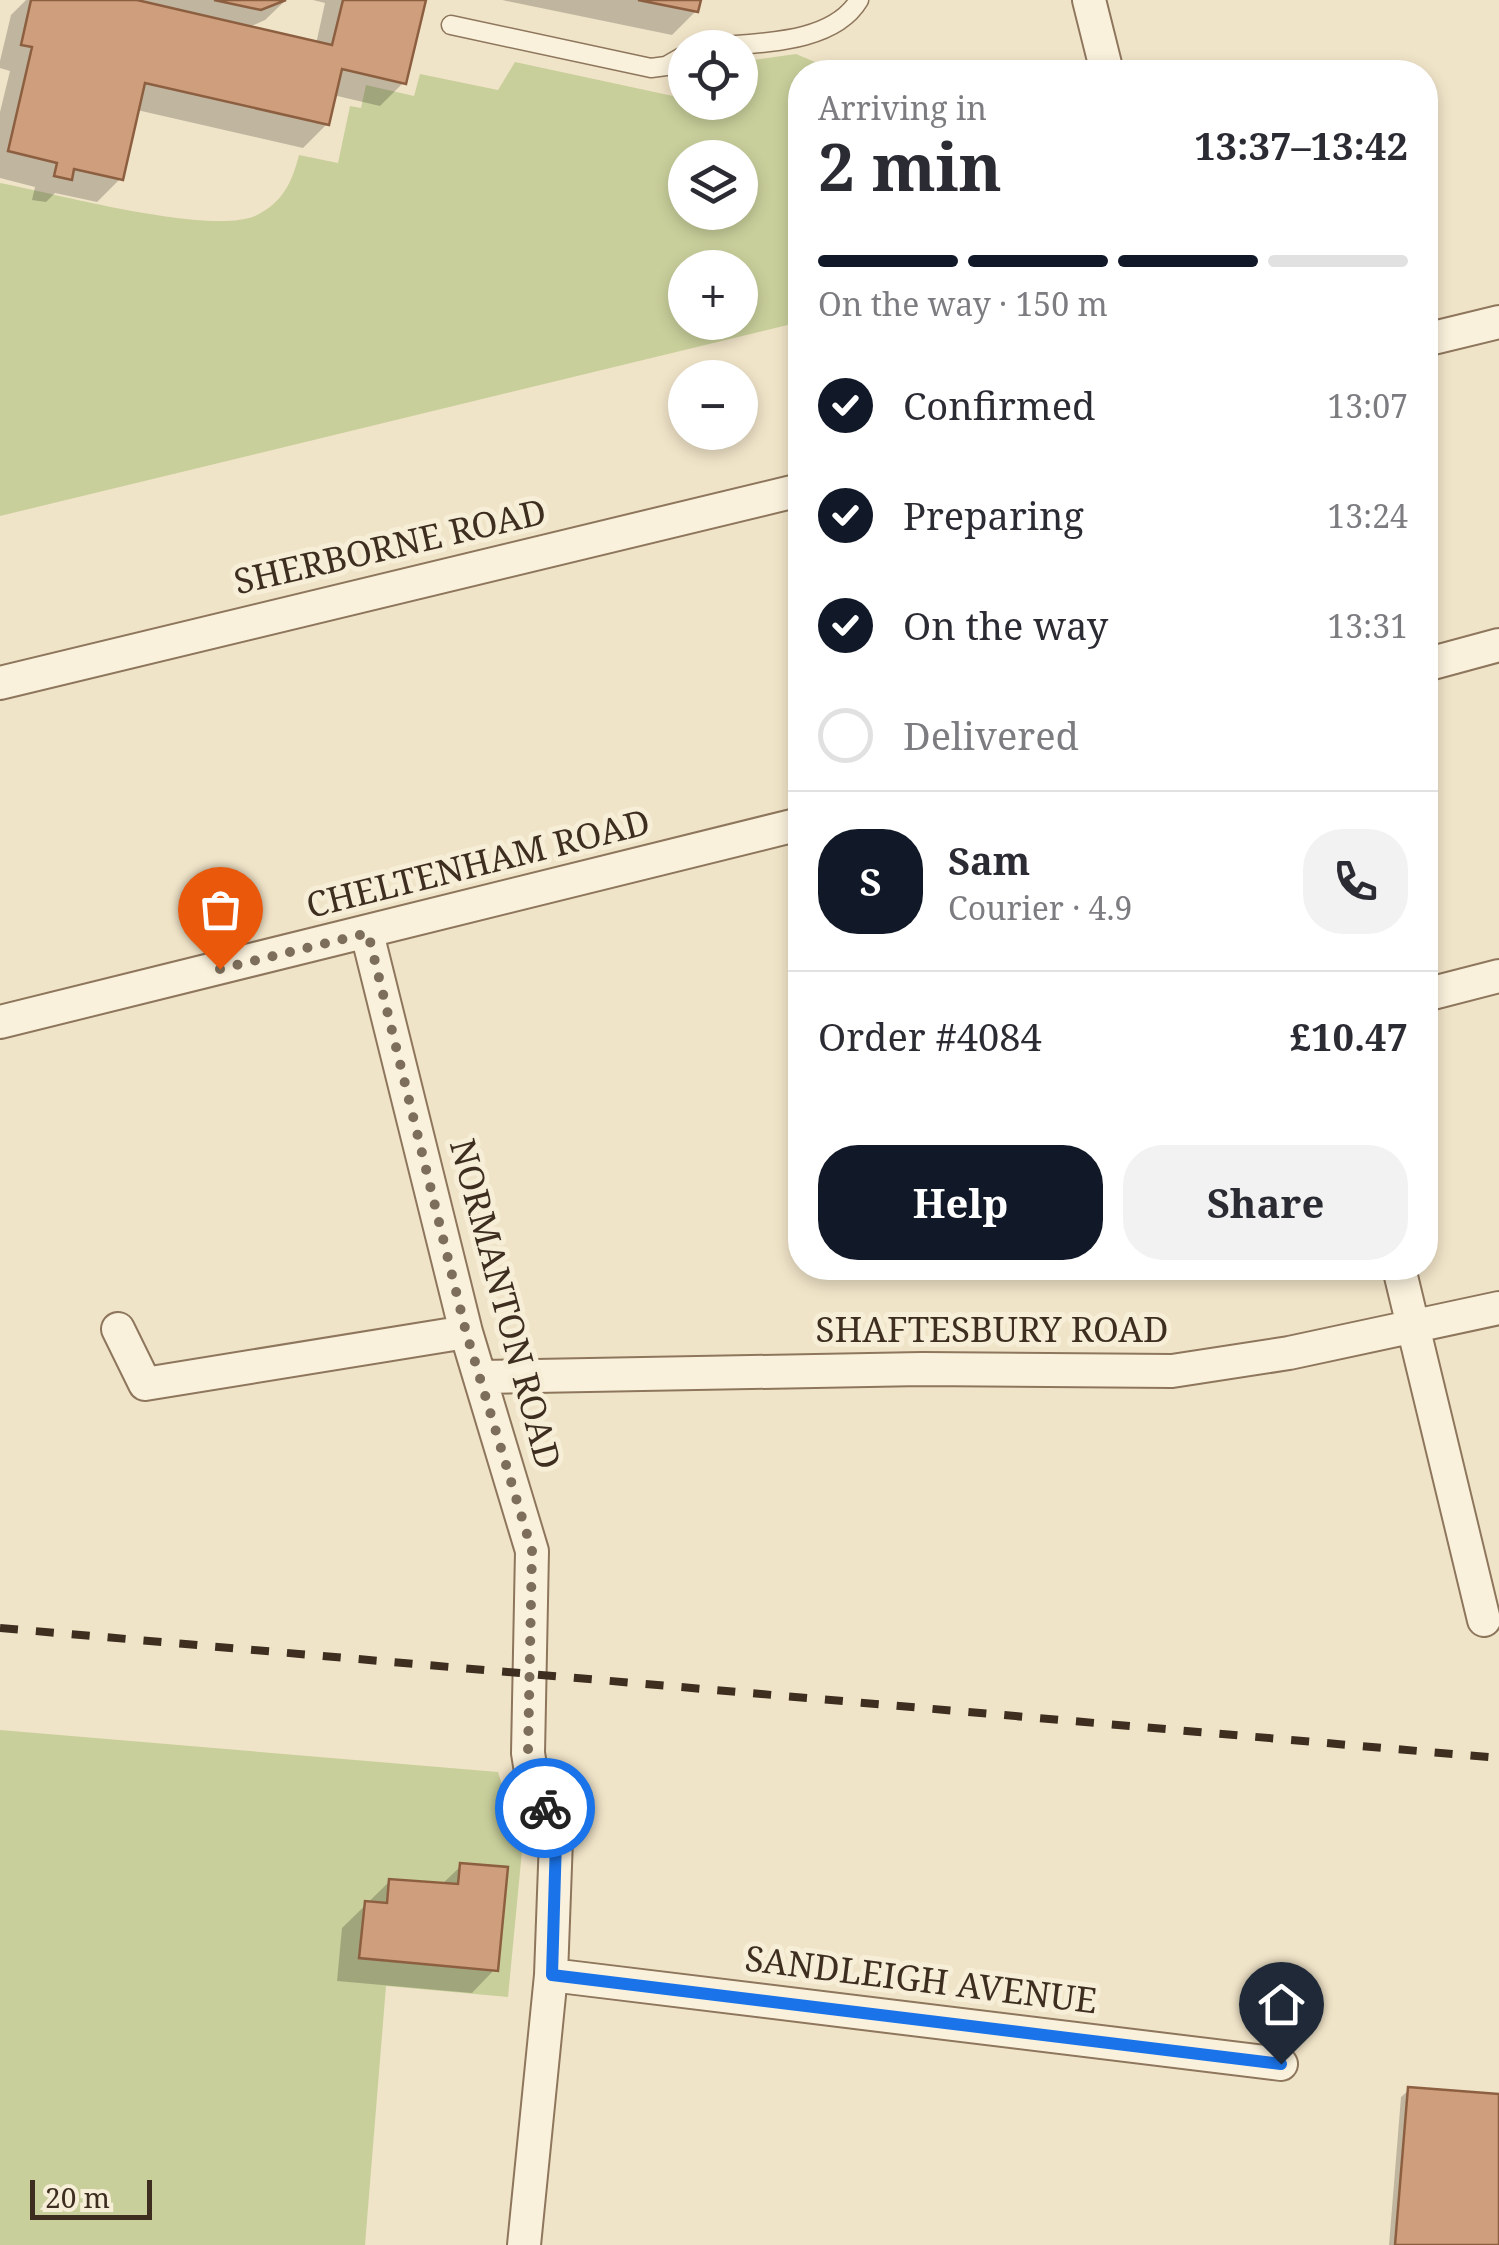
<!DOCTYPE html>
<html lang="en">
<head>
<meta charset="utf-8">
<style>
  body { margin:0; font-family:"Noto Serif",serif; background:#f2f2f3; color:#2b2b33; height:100vh; display:flex; flex-direction:column; font-size:38px; white-space:nowrap }
  * { box-sizing:border-box; margin:0 }
  p { font-size:32px; color:#7c7c81 }
  .icon { flex:none; width:55px; height:55px; fill:none; stroke:currentColor; stroke-width:2; stroke-linecap:round; stroke-linejoin:round }
  .map { position:relative; flex:1; overflow:hidden }
  .drawer { position:absolute; left:788px; top:60px; width:650px; height:1220px; display:flex; flex-direction:column; background:#fff; border-radius:40px; box-shadow:0 5px 15px #0003 }
  .drawer>* { flex:none }
  .tools { position:absolute; left:668px; top:30px; display:grid; gap:20px }
  .tools a { display:grid; place-items:center; width:90px; height:90px; border-radius:50%; background:#fff; box-shadow:0 5px 15px #0003; font-size:50px }
  .scale { position:absolute; left:30px; bottom:25px; width:122px; box-sizing:border-box; padding-left:10px; border:5px solid #3d2e20; border-top:0; font-size:28px; line-height:35px; white-space:nowrap; color:#3d2e20; -webkit-text-stroke:8px #f7eed8; paint-order:stroke }
  .pin { position:absolute; display:grid; place-items:center; width:85px; height:85px; color:#fff; margin:-102px -42px; border-radius:50% 50% 50% 0; rotate:-45deg; box-shadow:0 0 10px #0007 }
  .pin .icon { rotate:45deg }
  .courier { position:absolute; display:grid; place-items:center; width:100px; height:100px; margin:-50px; border:8px solid #1a73e8; border-radius:50%; background:#fff; color:#222; box-shadow:0 2px 12px #0007 }
  .summary em { font-style:normal; font-weight:700 }
  .summary div { display:flex; flex-direction:column-reverse }
  .summary { display:flex; align-items:center; justify-content:space-between; height:170px; padding:0 30px }
  h1 { font-size:65px; font-weight:700; line-height:75px }
  .bar { display:grid; grid-template-columns:repeat(4,1fr); gap:15px 10px; align-content:center; height:120px; padding:0 30px }
  .bar i { height:12px; border-radius:8px; background:#e1e1e2 }
  .bar .on { background:#111827 }
  .bar p { grid-column:span 4 }
  .line { display:flex; align-items:center; gap:25px; padding:0 30px; border-top:2px solid #e1e1e2 }
  .line div { flex:1 }
  .round { display:grid; place-items:center; flex:none; width:105px; height:105px; border-radius:40px; background:#f2f2f3 }
  ol { padding:0 30px; list-style:none }
  li { display:flex; align-items:center; gap:30px; height:110px }
  li p { margin-inline-start:auto }
  li .icon { padding:10px; border-radius:50%; background:#111827; color:#fff; stroke-width:4 }
  li:last-child { color:#7c7c81 }
  li i { width:55px; height:55px; border:5px solid #e1e1e2; border-radius:50% }
  .button { display:flex; gap:20px; margin-top:auto; padding:20px 30px }
  .button a { flex:1; height:115px; border-radius:40px; background:#111827; color:#fff; font-size:40px; font-weight:700; line-height:115px; text-align:center }
  .button a+a { background:#f2f2f3; color:#2b2b33 }
  .map>svg:first-child { display:block }
  .green { fill:#c9cf9b; fill-rule:evenodd }
  .shadow { fill:#0003 }
  .building { fill:#cf9f7d; stroke:#8d5f41; stroke-width:2.5 }
  .lines { fill:none; stroke-linecap:round; stroke-linejoin:round }
  .lane-casing { stroke:#8d765c; stroke-width:21 }
  .street-casing { stroke:#8d765c; stroke-width:36 }
  .lane { stroke:#faf1dc; stroke-width:18 }
  .street { stroke:#faf1dc; stroke-width:32 }
  .rail { stroke:#3d2e20; stroke-width:8; stroke-dasharray:18 18; stroke-linecap:butt }
  .done { stroke:#7c6e5b; stroke-width:10; stroke-dasharray:0 18 }
  .route { stroke:#1a73e8; stroke-width:12 }
  .labels { text-anchor:middle; stroke-width:10; stroke-linejoin:round; paint-order:stroke }
  .street-label { font-size:35px; fill:#3d2e20; stroke:#f7eed8 }
</style>
</head>
<body>
<div class="map">
<svg width="1499" height="2245" viewBox="0 0 1499 2245">
  <rect width="100%" height="100%" fill="#f0e4c8"/>
  <path class="green" d="M796,54L815,62L818,72H800V322L0,516V183C54,193 213,237 257,215C283,202 292,182 299,155L338,163L350,106L361,108L366,85L414,96L420,74L498,90L515,62L673,96L685,90V102H740V62ZM685,158H740V212H685ZM685,268H740V322H685Z
    M0,1730L498,1772L522,1851L508,1997L386,1986L365,2245H0Z"/>
  <path class="shadow" d="M26,0H286L265,20L247,28L316,44L325,3L313,0H423L404,82L380,106L333,95L327,124L303,148L137,110L121,178L97,202L55,193L46,202L32,200L35,187L0,178V112L10,71L0,68V61L11,15Z
    M502,0H698L696,11L672,35Z
    M461,1866L495,1969L472,1993L337,1981L342,1928L390,1881L441,1885Z
    M1409,2090L1499,2097V2245H1389L1401,2097Z"/>
  <path class="building" d="M31,0H137L332,45L343,0H426L406,84L342,69L329,125L145,83L123,180L74,169L72,180L54,176L57,163L8,151L32,47L21,45Z
    M214,0H286L261,10Z
    M638,0H701L698,12Z
    M460,1863L508,1867L498,1971L359,1958L365,1901L387,1903L389,1879L458,1884Z
    M1408,2087L1499,2094V2245H1395Z"/>
  <g class="lines">
    <defs>
      <path id="lane" d="M451,25L651,68L666,66L685,55
        M702,48C750,42 831,47 859,0"/>
      <path id="street" d="M1089,0L1107,72
        M1425,340L1499,322
        M1425,665L1499,645
        M0,683L800,490
        M367,933L466,1332L532,1551L528,1753L532,1778L556,1839L551,1975L524,2245
        M1425,995L1499,976
        M0,1022L800,824
        M1399,1268L1484,1620
        M118,1329L145,1384L466,1332
        M480,1377L922,1369L1172,1371L1289,1353L1499,1308
        M551,1975L1281,2064"/>
    </defs>
    <use href="#lane" class="lane-casing"/>
    <use href="#street" class="street-casing"/>
    <use href="#lane" class="lane"/>
    <use href="#street" class="street"/>
    <path class="rail" d="M0,1628L1499,1758"/>
  </g>
  <g class="lines">
    <path class="done" d="M220,969L368,933L466,1332L532,1551L528,1752L532,1778L545,1808"/>
    <path class="route" d="M545,1808L556,1839L552,1975L1281,2064"/>
  </g>
  <g class="labels">
    <g class="street-label">
      <text transform="translate(390 547) rotate(-13)" y="12">SHERBORNE ROAD</text>
      <text transform="translate(478 864) rotate(-14)" y="12">CHELTENHAM ROAD</text>
      <text transform="translate(505 1304) rotate(75)" y="12">NORMANTON ROAD</text>
      <text x="992" y="1342">SHAFTESBURY ROAD</text>
      <text transform="translate(921 1980) rotate(7)" y="12">SANDLEIGH AVENUE</text>
    </g>
  </g>
</svg>
<div class="tools">
<a><svg class="icon" aria-label="locate" viewBox="0 0 24 24"><circle cx="12" cy="12" r="6"/><path d="M12 2v4M12 18v4M2 12h4M18 12h4"/></svg></a>
<a><svg class="icon" aria-label="layers" viewBox="0 0 24 24"><path d="M12 4l9 5-9 5-9-5zM3 14l9 5 9-5"/></svg></a>
<a>+</a>
<a>−</a>
</div>
<div class="scale">20 m</div>
<div class="pin" style="left:220px;top:969px;background:#ea580c"><svg class="icon" aria-label="bag" viewBox="0 0 24 24"><path d="M5 8h14l-1 12H6zM9 8a3 3 0 0 1 6 0"/></svg></div>
<div class="pin" style="left:1281px;top:2064px;background:#1f2937"><svg class="icon" aria-label="home" viewBox="0 0 24 24"><path d="M3 11l9-7 9 7M6 9v11h12V9"/></svg></div>
<div class="courier" style="left:545px;top:1808px"><svg class="icon" aria-label="bike" viewBox="0 0 24 24"><circle cx="6" cy="16" r="4"/><circle cx="18" cy="16" r="4"/><path d="M6 16l4-8h5l3 8M10 8l3 8H6M13 5h3"/></svg></div>
<section class="drawer">
<div class="summary"><div><h1>2 min</h1><p>Arriving in</p></div><em>13:37–13:42</em></div>
<div class="bar"><i class="on"></i><i class="on"></i><i class="on"></i><i></i><p>On the way · 150 m</p></div>
<ol>
<li><svg class="icon" aria-label="check" viewBox="0 0 24 24"><path d="M5 12l5 5 9-10"/></svg>Confirmed<p>13:07</p></li>
<li><svg class="icon" aria-label="check" viewBox="0 0 24 24"><path d="M5 12l5 5 9-10"/></svg>Preparing<p>13:24</p></li>
<li><svg class="icon" aria-label="check" viewBox="0 0 24 24"><path d="M5 12l5 5 9-10"/></svg>On the way<p>13:31</p></li>
<li><i></i>Delivered</li>
</ol>
<div class="line" style="height:180px"><b class="round" style="background:#111827;color:#fff">S</b><div><b>Sam</b><p>Courier · 4.9</p></div><a class="round"><svg class="icon" aria-label="phone" viewBox="0 0 24 24"><path d="M5 4h4l2 5-3 2q2 4 5 5l2-3 5 2v4C11 20 4 13 5 4z"/></svg></a></div>
<div class="line" style="height:130px"><div>Order #4084</div><b>£10.47</b></div>
<div class="button"><a>Help</a><a>Share</a></div>
</section>
</div>
</body>
</html>
